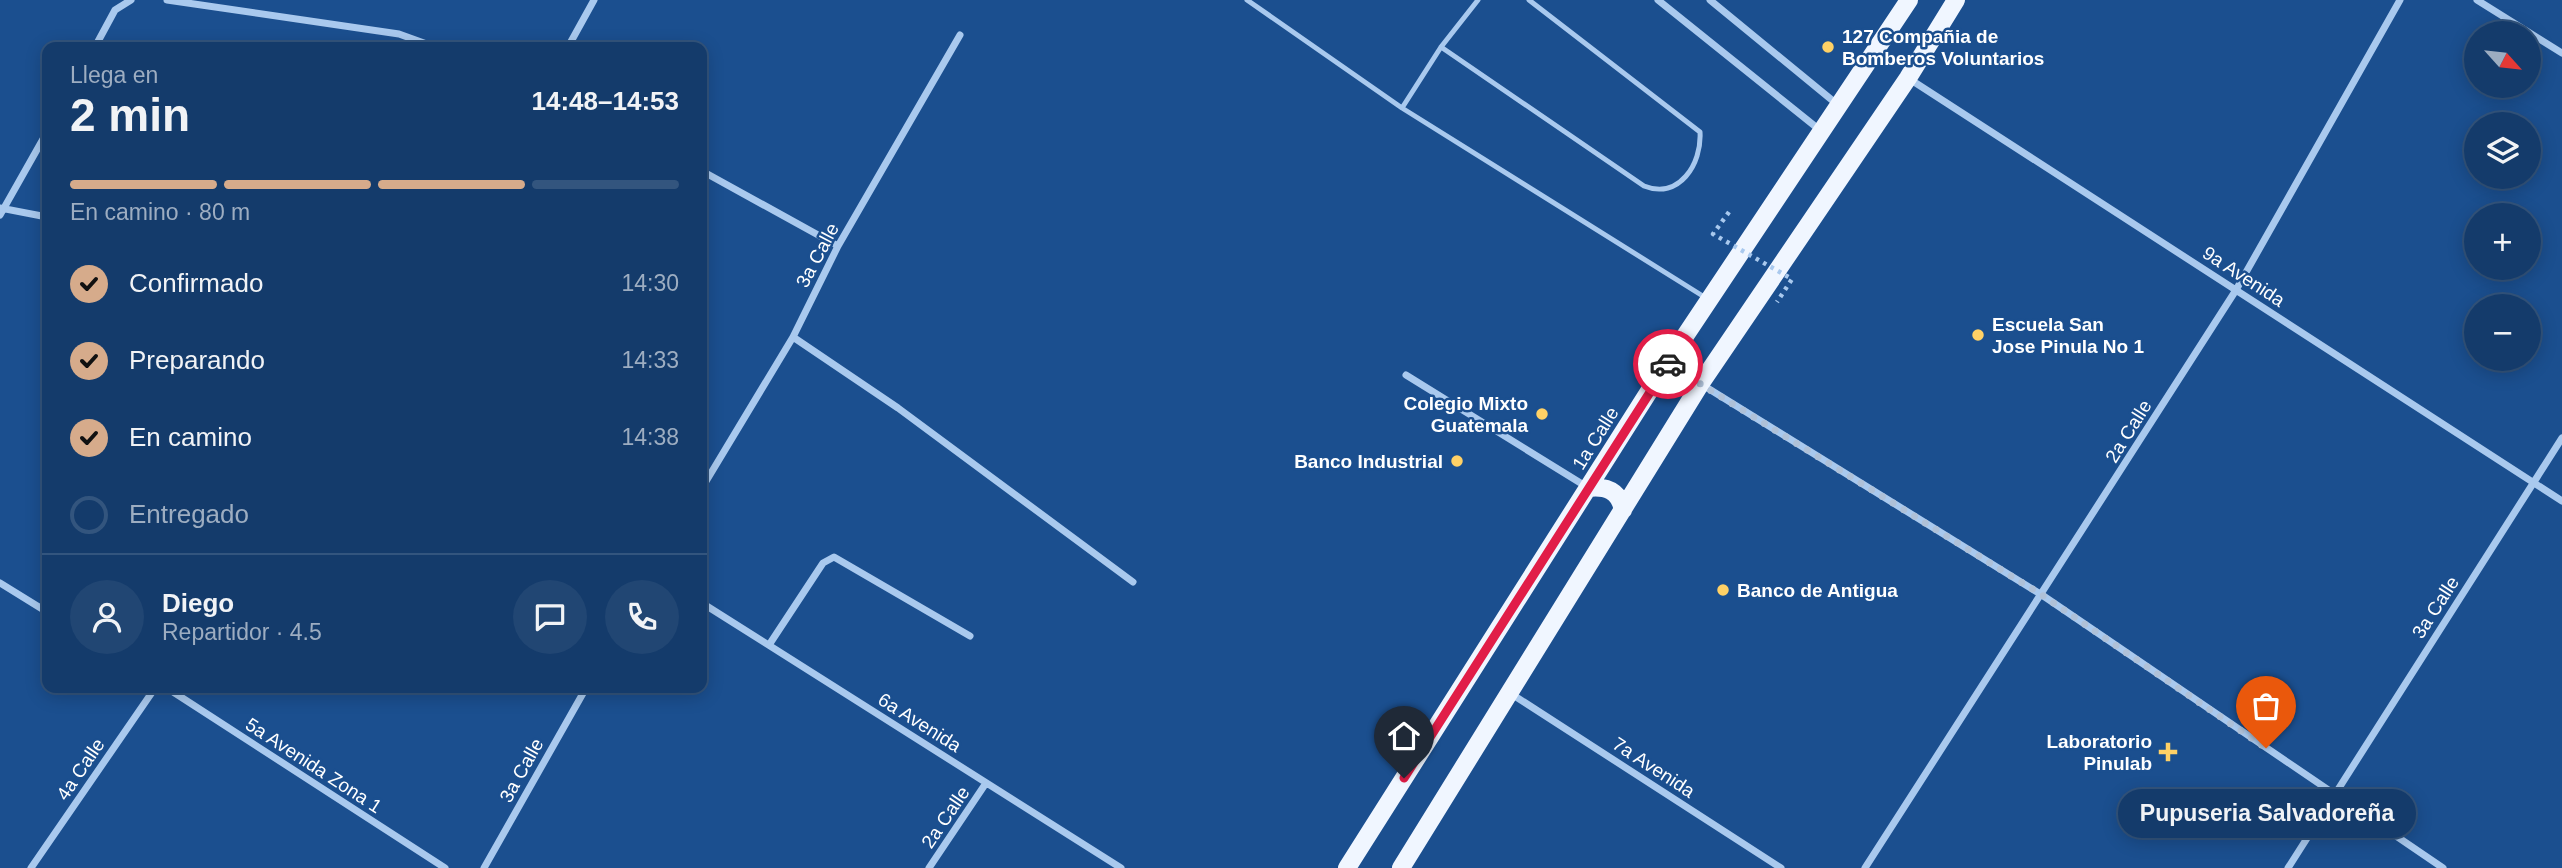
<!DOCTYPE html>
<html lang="es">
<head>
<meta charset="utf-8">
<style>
  body { margin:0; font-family:Helvetica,sans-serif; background:#214673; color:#f1f3f6; height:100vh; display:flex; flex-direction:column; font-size:26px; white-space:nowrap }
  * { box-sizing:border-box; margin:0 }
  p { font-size:23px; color:#9dadc1 }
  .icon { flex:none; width:38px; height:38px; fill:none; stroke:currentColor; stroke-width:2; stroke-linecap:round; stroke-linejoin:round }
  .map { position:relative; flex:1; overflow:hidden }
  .side { position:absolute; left:42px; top:42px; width:665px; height:651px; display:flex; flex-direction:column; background:#143b6b; border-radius:14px; box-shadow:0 4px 18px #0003,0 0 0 2px #33557e }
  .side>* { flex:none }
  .needle { width:46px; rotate:117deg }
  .tools { position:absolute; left:2464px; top:21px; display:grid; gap:14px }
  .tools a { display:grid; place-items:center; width:77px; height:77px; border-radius:50%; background:#143b6b; box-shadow:0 4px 18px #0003,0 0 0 2px #33557e; font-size:35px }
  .pin { position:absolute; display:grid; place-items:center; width:60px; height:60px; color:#fff; margin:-72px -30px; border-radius:50% 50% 50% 0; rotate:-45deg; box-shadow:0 0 7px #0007 }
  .pin .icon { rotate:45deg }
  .courier { position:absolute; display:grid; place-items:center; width:70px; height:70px; margin:-35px; border:5px solid #e11d48; border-radius:50%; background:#fff; color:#222; box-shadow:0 2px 9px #0007 }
  .bubble { position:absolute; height:49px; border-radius:24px; background:#143b6b; box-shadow:0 4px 18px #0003,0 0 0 2px #33557e; font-size:23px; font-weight:700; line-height:49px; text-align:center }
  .head em { font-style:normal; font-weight:700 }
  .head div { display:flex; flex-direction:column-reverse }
  .head { display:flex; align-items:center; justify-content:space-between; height:119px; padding:0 28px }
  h1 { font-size:46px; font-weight:700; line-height:52px }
  .bar { display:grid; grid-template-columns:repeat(4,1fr); gap:10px 7px; align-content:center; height:84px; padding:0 28px }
  .bar i { height:9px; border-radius:5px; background:#33557e }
  .bar .current { background:#d6ab8b }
  .bar p { grid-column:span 4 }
  .line { display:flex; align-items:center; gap:18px; padding:0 28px; border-top:2px solid #33557e }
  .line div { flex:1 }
  .round { display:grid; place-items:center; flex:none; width:74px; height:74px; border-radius:37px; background:#214673 }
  ol { padding:0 28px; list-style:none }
  li { display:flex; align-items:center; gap:21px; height:77px }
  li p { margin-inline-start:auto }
  li .icon { padding:7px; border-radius:50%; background:#d6ab8b; color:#111; stroke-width:4 }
  li:last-child { color:#9dadc1 }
  li i { width:38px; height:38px; border:4px solid #33557e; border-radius:50% }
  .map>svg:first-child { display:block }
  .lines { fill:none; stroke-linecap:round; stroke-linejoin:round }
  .service { stroke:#a9c9ee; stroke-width:5 }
  .minor { stroke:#a9c9ee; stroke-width:7 }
  .primary { stroke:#f0f6ff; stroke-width:18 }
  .path-bridge { stroke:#a9c9ee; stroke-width:4.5; stroke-dasharray:3.5 5; stroke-linecap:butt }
  .done { stroke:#afc1d8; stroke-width:7; stroke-dasharray:0 12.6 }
  .route { stroke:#e11d48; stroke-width:9 }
  .poi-dot { fill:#ffd166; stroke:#1b4f8f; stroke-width:2.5 }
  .labels { text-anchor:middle; stroke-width:5; stroke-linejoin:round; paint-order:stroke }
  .poi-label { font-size:19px; font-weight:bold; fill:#fff; stroke:#1b4f8f; text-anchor:start }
  .street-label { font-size:19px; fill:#fff; stroke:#1b4f8f }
</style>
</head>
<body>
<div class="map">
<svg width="2562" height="868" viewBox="0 0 2562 868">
  <rect width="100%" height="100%" fill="#1b4f8f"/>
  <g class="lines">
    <path class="service" d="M1247,0L1402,108L1706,298
      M1441,47L1644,186C1679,200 1702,164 1700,132L1529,0
      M1402,108L1441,47L1478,0"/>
    <path class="minor" d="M167,0L399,34L435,47
      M1658,0L1821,131
      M1710,0L1838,105
      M2477,0L2562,53
      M95,47L115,10L131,0
      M568,47L594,0
      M1908,78L2562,501
      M702,171L838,246
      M0,208L47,217
      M0,215L47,132
      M793,337L898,408L1133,582
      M1667,363L2042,595L2443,868
      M1406,375L1587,487
      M702,488L793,337L838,246L960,35
      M0,583L47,612
      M702,603L1121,868
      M769,645L823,563L834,557L970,636
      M167,688L445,868
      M1510,693L1781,868
      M31,868L155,688
      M484,868L586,688
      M929,868L986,783
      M1865,868L2236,290L2400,0
      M2288,868L2562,438"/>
    <path class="primary" d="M1588,488C1606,486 1619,490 1623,510
      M1347,868L1667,363L1909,0
      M1401,868L1701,383L1908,78L1956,0"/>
    <path class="path-bridge" d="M1729,212L1713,234L1792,279L1777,302"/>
  </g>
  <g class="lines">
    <path class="done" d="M1668,364L2042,595L2266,748"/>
    <path class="route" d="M1404,778L1668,364"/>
  </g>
  <g class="poi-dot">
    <circle cx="1828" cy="47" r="7"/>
    <circle cx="1978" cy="335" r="7"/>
    <circle cx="1542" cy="414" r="7"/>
    <circle cx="1457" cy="461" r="7"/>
    <circle cx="1723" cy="590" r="7"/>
    <path d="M2164.5 741.5h7v7h7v7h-7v7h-7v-7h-7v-7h7z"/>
  </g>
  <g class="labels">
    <g class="poi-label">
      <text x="1842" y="43">127 Compañia de<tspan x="1842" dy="22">Bomberos Voluntarios</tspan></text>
      <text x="1992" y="331">Escuela San<tspan x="1992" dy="22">Jose Pinula No 1</tspan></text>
      <text x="1528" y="410" text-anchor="end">Colegio Mixto<tspan x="1528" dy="22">Guatemala</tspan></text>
      <text x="1443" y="468" text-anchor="end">Banco Industrial</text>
      <text x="1737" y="597">Banco de Antigua</text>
      <text x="2152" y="748" text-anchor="end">Laboratorio<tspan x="2152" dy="22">Pinulab</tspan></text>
    </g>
    <g class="street-label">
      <text transform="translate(817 255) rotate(-62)" y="7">3a Calle</text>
      <text transform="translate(2244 276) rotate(33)" y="7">9a Avenida</text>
      <text transform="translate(2128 431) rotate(-58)" y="7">2a Calle</text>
      <text transform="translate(1595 438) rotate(-58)" y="7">1a Calle</text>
      <text transform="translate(2435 607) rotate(-57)" y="7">3a Calle</text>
      <text transform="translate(920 722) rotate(32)" y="7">6a Avenida</text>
      <text transform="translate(314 765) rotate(33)" y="7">5a Avenida Zona 1</text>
      <text transform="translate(1654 767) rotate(33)" y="7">7a Avenida</text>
      <text transform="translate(80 769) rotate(-56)" y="7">4a Calle</text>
      <text transform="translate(521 770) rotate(-61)" y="7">3a Calle</text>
      <text transform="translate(945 817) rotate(-56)" y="7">2a Calle</text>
    </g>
  </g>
</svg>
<div class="tools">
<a><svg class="needle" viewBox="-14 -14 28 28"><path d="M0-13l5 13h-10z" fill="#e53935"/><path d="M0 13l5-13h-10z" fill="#9dadc1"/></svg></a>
<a><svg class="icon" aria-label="layers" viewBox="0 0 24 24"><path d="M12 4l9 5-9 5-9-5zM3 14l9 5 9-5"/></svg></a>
<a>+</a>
<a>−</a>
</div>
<div class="pin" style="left:2266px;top:748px;background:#ea580c"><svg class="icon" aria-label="bag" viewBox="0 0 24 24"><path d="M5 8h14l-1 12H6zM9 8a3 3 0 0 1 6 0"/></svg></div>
<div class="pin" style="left:1404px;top:778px;background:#1f2937"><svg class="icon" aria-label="home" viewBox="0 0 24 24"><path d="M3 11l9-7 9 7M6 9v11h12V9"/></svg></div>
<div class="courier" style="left:1668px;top:364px"><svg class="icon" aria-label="car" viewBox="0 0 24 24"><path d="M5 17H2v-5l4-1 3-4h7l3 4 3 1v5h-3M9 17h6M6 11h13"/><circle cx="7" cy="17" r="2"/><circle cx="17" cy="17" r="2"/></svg></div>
<div class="bubble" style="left:2118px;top:789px;width:298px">Pupuseria Salvadoreña</div>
<section class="side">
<div class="head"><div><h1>2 min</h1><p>Llega en</p></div><em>14:48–14:53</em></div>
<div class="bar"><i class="current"></i><i class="current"></i><i class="current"></i><i></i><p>En camino · 80 m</p></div>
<ol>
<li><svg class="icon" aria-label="check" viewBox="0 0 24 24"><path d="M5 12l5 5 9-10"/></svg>Confirmado<p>14:30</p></li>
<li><svg class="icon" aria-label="check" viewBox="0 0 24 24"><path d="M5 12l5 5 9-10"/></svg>Preparando<p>14:33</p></li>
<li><svg class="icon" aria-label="check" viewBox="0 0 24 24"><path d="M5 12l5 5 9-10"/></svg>En camino<p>14:38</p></li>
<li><i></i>Entregado</li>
</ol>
<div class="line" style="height:126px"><a class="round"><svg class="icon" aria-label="person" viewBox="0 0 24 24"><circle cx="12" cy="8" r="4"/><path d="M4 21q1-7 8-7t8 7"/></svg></a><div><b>Diego</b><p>Repartidor · 4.5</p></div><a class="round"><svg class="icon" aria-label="chat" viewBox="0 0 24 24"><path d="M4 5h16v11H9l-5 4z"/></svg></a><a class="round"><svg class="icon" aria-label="phone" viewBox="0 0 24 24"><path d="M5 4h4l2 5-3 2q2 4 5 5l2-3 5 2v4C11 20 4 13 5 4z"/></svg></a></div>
</section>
</div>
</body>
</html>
